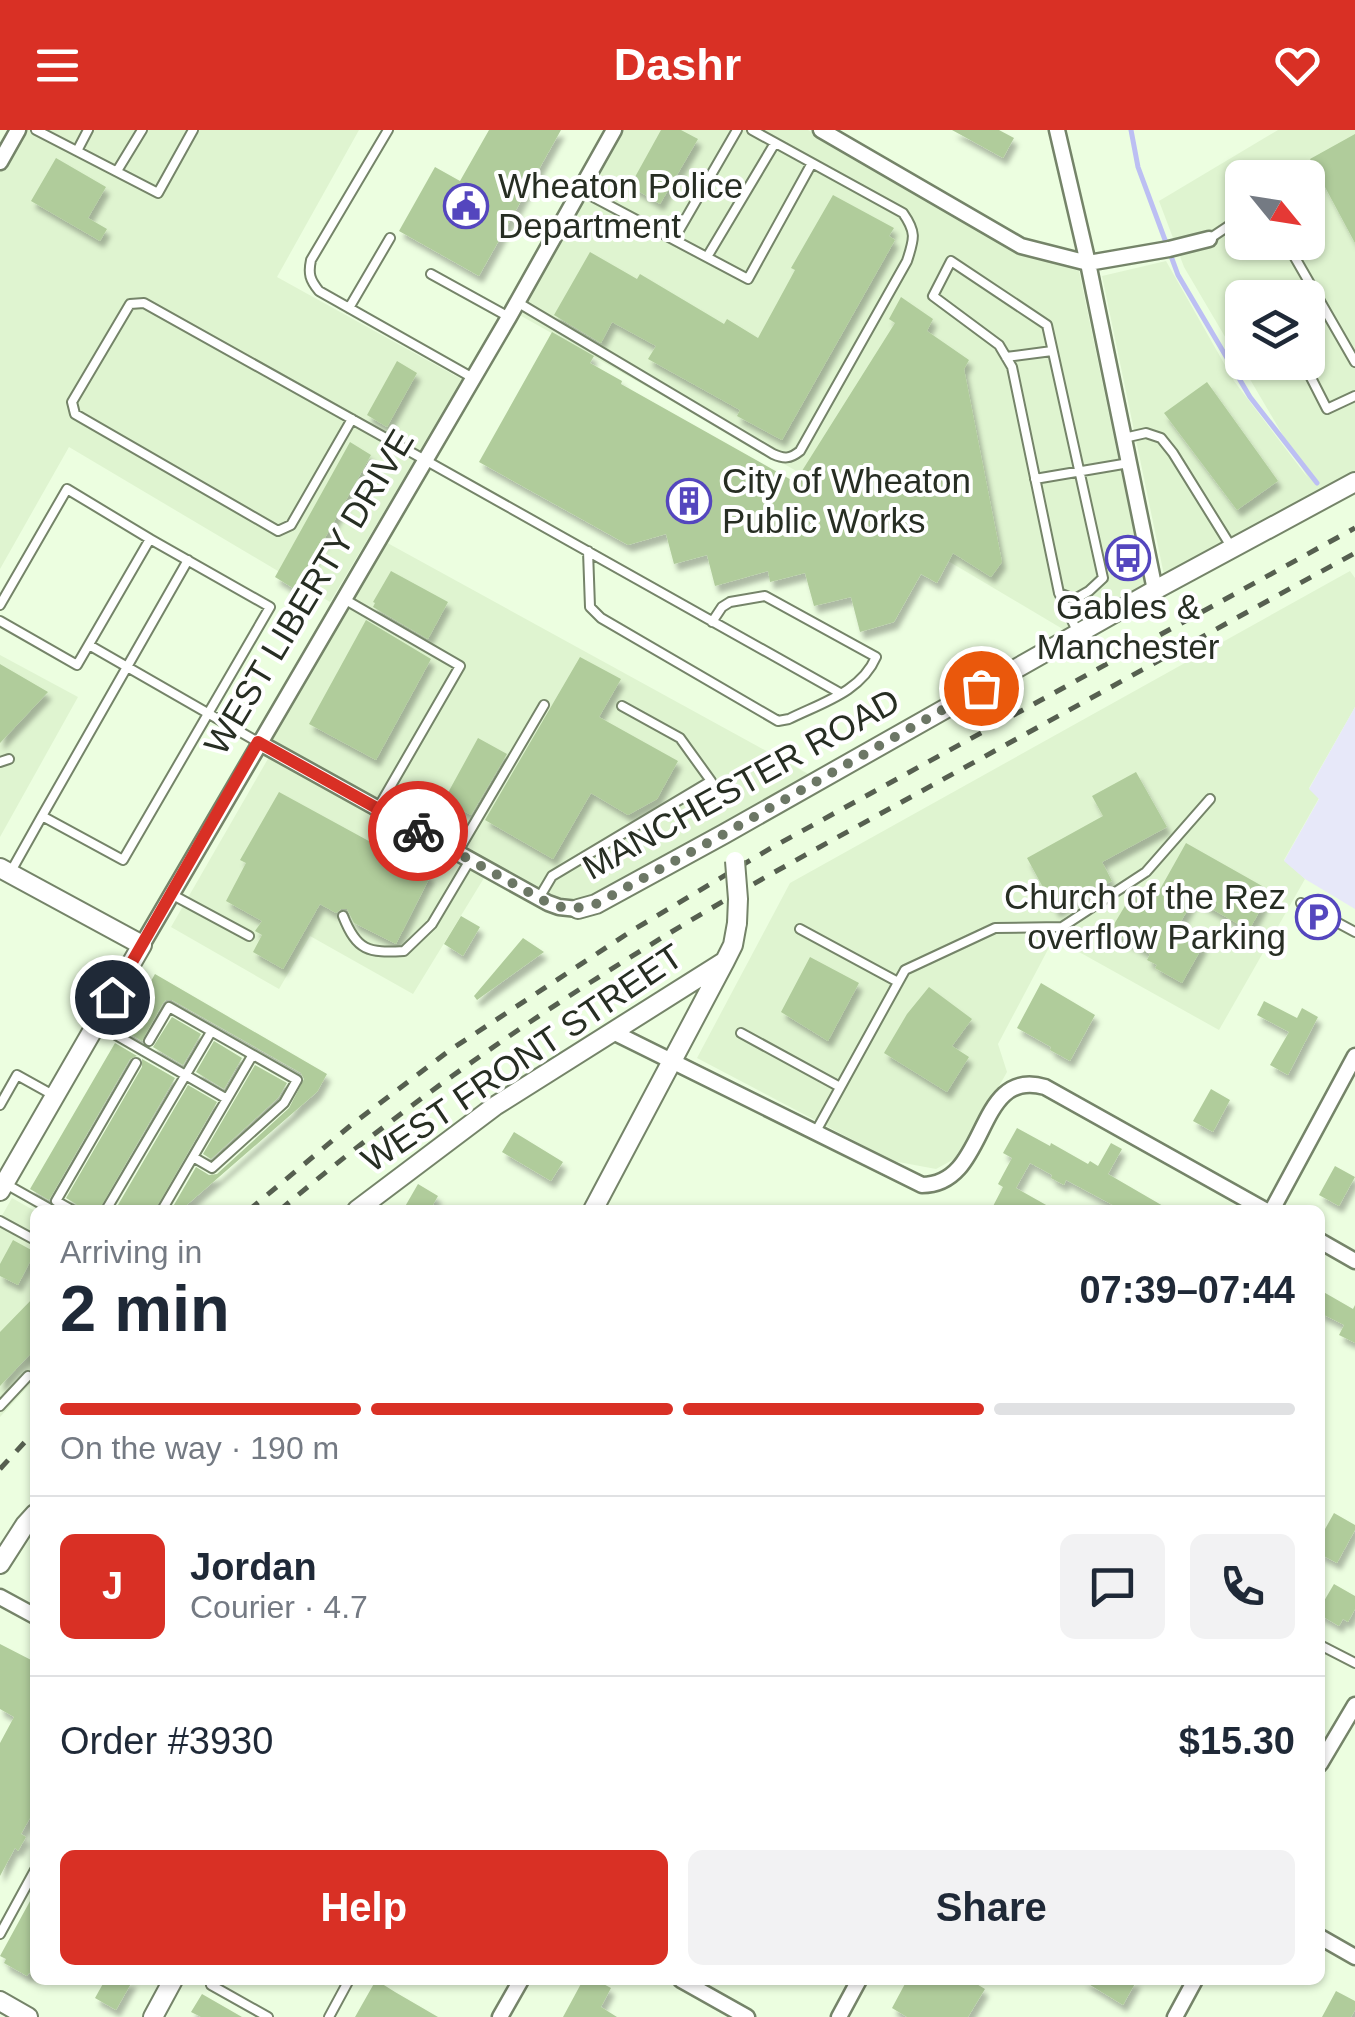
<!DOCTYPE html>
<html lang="en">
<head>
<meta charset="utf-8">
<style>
  body { margin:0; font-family:Helvetica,sans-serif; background:#f2f2f3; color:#1f2937; height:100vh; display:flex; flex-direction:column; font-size:38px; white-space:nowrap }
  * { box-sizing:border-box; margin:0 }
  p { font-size:32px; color:#747a83 }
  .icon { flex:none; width:55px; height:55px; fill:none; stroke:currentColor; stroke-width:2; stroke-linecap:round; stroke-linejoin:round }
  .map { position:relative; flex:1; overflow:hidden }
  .drawer { position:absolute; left:30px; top:1075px; width:1295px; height:780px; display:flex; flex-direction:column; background:#fff; border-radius:15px; box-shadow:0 2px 8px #0004 }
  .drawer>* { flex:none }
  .needle { width:65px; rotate:120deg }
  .controls { position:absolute; left:1225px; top:30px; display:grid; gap:20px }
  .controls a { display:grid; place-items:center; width:100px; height:100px; border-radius:15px; background:#fff; box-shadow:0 2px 8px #0004; font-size:50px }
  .pin { position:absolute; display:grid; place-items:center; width:85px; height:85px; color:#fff; margin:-42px; border:5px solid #fff; border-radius:50%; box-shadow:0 2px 10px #0007 }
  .courier { position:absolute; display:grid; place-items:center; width:100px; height:100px; margin:-50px; border:8px solid #d93025; border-radius:50%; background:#fff; color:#222; box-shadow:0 2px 12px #0007 }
  .headline em { font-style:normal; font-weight:600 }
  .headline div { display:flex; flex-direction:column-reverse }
  .headline { display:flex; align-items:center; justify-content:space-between; height:170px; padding:0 30px }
  h1 { font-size:65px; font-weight:600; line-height:75px }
  .bar { display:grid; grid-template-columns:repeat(4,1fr); gap:15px 10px; align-content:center; height:120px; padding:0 30px }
  .bar i { height:12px; border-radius:8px; background:#e0e1e3 }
  .bar .on { background:#d93025 }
  .bar p { grid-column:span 4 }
  .line { display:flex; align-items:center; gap:25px; padding:0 30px; border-top:2px solid #e0e1e3 }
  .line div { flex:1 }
  .round { display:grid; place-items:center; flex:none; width:105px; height:105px; border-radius:15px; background:#f2f2f3 }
  .action { display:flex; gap:20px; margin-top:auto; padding:20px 30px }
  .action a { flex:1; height:115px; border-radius:15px; background:#d93025; color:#fff; font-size:40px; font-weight:600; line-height:115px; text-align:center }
  .action a+a { background:#f2f2f3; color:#1f2937 }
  header { display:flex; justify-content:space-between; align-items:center; height:130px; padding:0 30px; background:#d93025; color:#fff; font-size:45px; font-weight:600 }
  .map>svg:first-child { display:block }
  .built { fill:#dff4d0; fill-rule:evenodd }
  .green { fill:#e7e8f9 }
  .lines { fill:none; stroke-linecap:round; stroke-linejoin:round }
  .stream { stroke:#bcbff3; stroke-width:5 }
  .building { fill:#b0cc9b; filter:url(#shadow) }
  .service-casing { stroke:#758469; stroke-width:12 }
  .minor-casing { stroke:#758469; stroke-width:19 }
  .tertiary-casing { stroke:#758469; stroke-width:22 }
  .service { stroke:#fff; stroke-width:8 }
  .minor { stroke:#fff; stroke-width:14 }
  .tertiary { stroke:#fff; stroke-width:18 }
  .rail { stroke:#565f50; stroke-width:5; stroke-dasharray:12 12; stroke-linecap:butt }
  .tertiary-bridge-casing { stroke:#758469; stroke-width:22; stroke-linecap:butt }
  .tertiary-bridge { stroke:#fff; stroke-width:18 }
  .done { stroke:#6c7765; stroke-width:10; stroke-dasharray:0 18 }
  .route { stroke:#d93025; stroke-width:12 }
  .labels { text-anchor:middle; stroke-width:8; stroke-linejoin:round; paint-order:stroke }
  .poi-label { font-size:35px; fill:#272e23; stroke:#fff; text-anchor:start }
  .street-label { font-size:35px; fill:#272e23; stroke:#fff }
</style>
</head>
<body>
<header><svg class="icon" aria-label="menu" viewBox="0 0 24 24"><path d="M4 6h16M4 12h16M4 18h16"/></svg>Dashr<svg class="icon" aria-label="heart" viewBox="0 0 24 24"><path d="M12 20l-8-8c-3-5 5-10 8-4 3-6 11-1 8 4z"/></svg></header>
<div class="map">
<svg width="1355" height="1887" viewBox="0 0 1355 1887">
  <defs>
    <filter id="shadow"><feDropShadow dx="4" dy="7" stdDeviation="2.5" flood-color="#0004"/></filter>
  </defs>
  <rect width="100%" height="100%" fill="#ecfee0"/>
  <path class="built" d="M22,0H359L277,147L463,250L330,472L69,317L0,439V41Z
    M609,0H808L1018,123L1079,141L1145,456L1066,501L800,343L507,178Z
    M1278,0H1355V341L1164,445L1102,146L1166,131L1234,251L1308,348L1184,137L1159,71ZM1242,48H1308V112H1242ZM1242,168H1308V232H1242Z
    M382,410L812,646L595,767L577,772L559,771L545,764L266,609Z
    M1350,441L1355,448V577L1309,658L1319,668L1284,730L1305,749L1219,900L1054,808L998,914L1007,942L960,1026L936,1039L893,1031L697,928L790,753Z
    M0,525L78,567L0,707Z
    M269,627L484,748L413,864L310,806L279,859L171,797Z
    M12,1068L35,1081V1249L0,1287V1089Z"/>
  <path class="green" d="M1355,577V779L1305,749L1284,731L1319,669L1309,659Z"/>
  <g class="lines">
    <path class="stream" d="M1131,0L1138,37L1178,145L1250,267L1317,353"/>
  </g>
  <path class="building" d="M489,0H561L479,146L399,101L435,37L460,51Z
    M661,0H681L698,9L660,74L630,56Z
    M952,0H999L1014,8L1003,28Z
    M1355,4V113L1310,29Z
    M56,28L106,57L88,88L107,99L100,111L31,71Z
    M833,65L894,98L889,106L895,110L782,310L737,286L740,280L648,229L656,216L612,192L601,213L554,185L590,122L637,149L640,144L724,194L727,189L758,208L795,140L791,138Z
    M901,167L933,189L927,201L969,230L964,239L1002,432L991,447L953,423L937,453L921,444L894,492L860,502L851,467L814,476L805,443L770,452L768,441L715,456L707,425L674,434L666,404L628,415L479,332L552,202L594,226L590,233L622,251L621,254L795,352L895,193L889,189Z
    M397,231L417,243L387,297L367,285Z
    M1207,252L1278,351L1237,380L1164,283Z
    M350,312L371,325L296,460L275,447Z
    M391,441L448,472L428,509L373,477L375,473L373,472Z
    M366,490L431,529L376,630L309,594Z
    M580,527L621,549L599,587L678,631L657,669L628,685L591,663L553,729L485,690Z
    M0,534L48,562L0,613Z
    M478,608L507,624L471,685L444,670Z
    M1136,642L1167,697L1102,732L1112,751L1056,781L1027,728L1103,686L1092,666Z
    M279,662L431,745L396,814L354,793L347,779H341L336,783L320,774L283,839L253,822L262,805L255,801L262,791L226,771L246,733L240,730Z
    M1186,713L1271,761L1249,800L1194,769L1177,798L1204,814L1182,853L1155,838L1157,835L1147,830L1150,824L1110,801L1135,759L1154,770Z
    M461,786L480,797L463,826L444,814Z
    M523,808L544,822L477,870L474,866Z
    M810,827L859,853L828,911L781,882Z
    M155,844L327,944L317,962L181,1080H171L196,1037L209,1045L217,1044L289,978L304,949L301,943L172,870H166L163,873L142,911L123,900Z
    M1041,853L1095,885L1070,931L1050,920L1051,917L1017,898Z
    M929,857L972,889L952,916L969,927L947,962L884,923L907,884Z
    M1264,871L1297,888L1302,878L1318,887L1288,945L1270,935L1289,902L1257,885Z
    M172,887L201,904L183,935L153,917Z
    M214,911L242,928L224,959L196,942Z
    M115,913L137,926L130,929L49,1070L30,1059Z
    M142,929L175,948L99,1080H79L76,1074L66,1068L142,937Z
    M255,935L287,953L278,968L211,1029L203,1024Z
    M188,955L217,972L155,1080H115Z
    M1211,959L1230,970L1213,1002L1193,991Z
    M1017,998L1050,1016L1051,1013L1088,1034L1090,1031L1098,1036L1111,1013L1122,1019L1108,1044L1170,1080H1122L1066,1050L1064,1055L1051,1048L1052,1045L1030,1033L1016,1058L1055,1080H991L1003,1057L998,1054L1012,1028L1003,1023Z
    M514,1002L563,1032L551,1051L502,1022Z
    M1335,1036L1355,1047L1339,1076L1319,1065Z
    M418,1054L438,1066L430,1080H403Z
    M13,1110L35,1122L18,1155L0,1146V1134Z
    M1320,1160L1353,1179L1355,1175V1213L1339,1205L1344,1195L1320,1183Z
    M35,1166V1219L0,1256V1202Z
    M1334,1383L1355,1395V1400L1337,1433L1320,1424V1408Z
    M1334,1454L1355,1466V1479L1348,1492L1343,1489L1339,1496L1320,1485V1469L1324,1471Z
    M0,1514L35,1532V1679L21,1704L26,1707L18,1721L15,1718L0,1746V1613L14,1587L0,1579Z
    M35,1762V1847L29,1843L27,1846L4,1833L6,1829L0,1826Z
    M105,1850H133L116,1880L95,1868Z
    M376,1850L395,1862L438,1887H355Z
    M583,1850H596L611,1858L601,1877L617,1887H563Z
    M907,1850H970L985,1859L968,1887H907L892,1878Z
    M1082,1850H1137L1123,1875Z
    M1336,1861L1355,1871V1880L1351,1887H1322Z
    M202,1864L242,1887H201L191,1882Z"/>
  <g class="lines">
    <defs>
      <path id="service" d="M36,0L158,63L193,0
        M388,0L311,130C308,144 310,150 319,161L473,248
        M77,21L88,0
        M117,41L142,0
        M580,60L748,149L812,33
        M674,109L737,0
        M1209,109L1242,87
        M1286,112L1355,232
        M707,127L775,13
        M431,144L509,187
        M517,172L773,324C784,329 790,329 800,321L907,131C914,109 917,103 903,83L752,0
        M349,178L390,108
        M1006,227L1052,221
        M1303,232L1327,279L1355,266
        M352,289L291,395L278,401L75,284L72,272L130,174L144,173C238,226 332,278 425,330L840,563
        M1124,308L1146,303L1161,308L1173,323L1232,418
        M1035,349L1129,333
        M588,421L590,477L601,488L778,591L789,589C821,573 861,562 876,527L765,466L730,472L722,477L712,492
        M1059,463L1075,469L1089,461L1103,448L1047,195L951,131L933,166L999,215L1012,237L1059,463L1078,503
        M344,469L460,536L378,678
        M0,475L67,359L150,409
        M0,491L77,535L150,409L270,477L123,730L42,686L188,430
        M89,515L258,612
        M0,632L9,629
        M457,723L544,575
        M10,743L42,686
        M171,764L249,806
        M539,768L552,746L711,651L680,608L622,576
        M1301,773L1355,802
        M343,786C357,821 368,823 404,821L432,794L470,730
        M800,799L898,852
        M97,894L227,969
        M741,903L840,957
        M149,911L169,877L297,950L284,973L212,1038L193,1027
        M0,975L17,945L53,965
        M815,1003L905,840L995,798L1062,797L1146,742L1210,669
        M4,1053L52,1080
        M72,1080L56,1071L136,933
        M106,1080L211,902
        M162,1080L252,926
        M0,1091L35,1110
        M0,1276L28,1246
        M1320,1515L1355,1533
        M0,1804L35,1740
        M211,1855L268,1887
        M329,1887L349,1850"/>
      <path id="minor" d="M821,0L1021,116L1088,133L1169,119L1209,109
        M1057,0L1088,133L1155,460
        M0,32L18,0
        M258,612L548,773L559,777L578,779
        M142,815L509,187L614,0
        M613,902L922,1055C990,1055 974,936 1045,957L1265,1080
        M1272,1080L1355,926
        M1320,1111L1355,1131
        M0,1467L35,1486
        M1320,1634L1355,1575
        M1320,1807L1355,1827
        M681,1850L747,1887
        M500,1887L521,1850
        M839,1887L859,1850
        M1175,1887L1195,1850"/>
      <path id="tertiary" d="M0,738L142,815L0,1061
        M578,779L596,774L724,704L1155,460L1355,352
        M357,1080L495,976L725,831
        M593,1080L725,831L733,815L737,793
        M0,1434L25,1395L35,1384
        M0,1871L28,1887
        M153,1887L173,1850"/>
    </defs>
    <use href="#service" class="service-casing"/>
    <use href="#minor" class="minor-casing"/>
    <use href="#tertiary" class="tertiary-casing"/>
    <use href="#service" class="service"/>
    <use href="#minor" class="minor"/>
    <use href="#tertiary" class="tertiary"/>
    <path class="rail" d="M249,1080L350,996L450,920L633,800L771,718L1355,398
      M280,1080C394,984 515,898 642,820C738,760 839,707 938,652C1077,576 1216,499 1355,423
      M0,1339L35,1301"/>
    <defs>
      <path id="tertiary-bridge" d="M735,731L738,769L737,793"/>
    </defs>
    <use href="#tertiary-bridge" class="tertiary-bridge-casing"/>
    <use href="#tertiary-bridge" class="tertiary-bridge"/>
  </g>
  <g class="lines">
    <path class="done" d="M418,701L548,773C566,780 578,779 596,774L724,704L981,558"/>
    <path class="route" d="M112,867L258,612L418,701"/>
  </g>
  <defs>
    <symbol id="civic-ring" viewBox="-11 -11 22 22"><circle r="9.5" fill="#fff" stroke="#5446be" stroke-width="1.5"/><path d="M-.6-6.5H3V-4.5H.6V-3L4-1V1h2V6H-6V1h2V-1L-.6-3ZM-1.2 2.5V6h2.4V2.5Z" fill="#5446be"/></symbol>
    <symbol id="building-ring" viewBox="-11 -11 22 22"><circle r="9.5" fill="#fff" stroke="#5446be" stroke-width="1.5"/><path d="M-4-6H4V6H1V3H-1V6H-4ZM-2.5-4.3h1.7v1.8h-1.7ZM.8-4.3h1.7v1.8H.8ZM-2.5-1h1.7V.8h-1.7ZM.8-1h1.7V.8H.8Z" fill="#5446be"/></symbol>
    <symbol id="bus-ring" viewBox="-11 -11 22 22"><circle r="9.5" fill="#fff" stroke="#5446be" stroke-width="1.5"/><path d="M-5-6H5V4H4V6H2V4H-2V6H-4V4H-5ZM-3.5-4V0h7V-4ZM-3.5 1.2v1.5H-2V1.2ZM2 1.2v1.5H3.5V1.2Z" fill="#5446be"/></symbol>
    <symbol id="parking-ring" viewBox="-11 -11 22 22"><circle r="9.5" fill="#fff" stroke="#5446be" stroke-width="1.5"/><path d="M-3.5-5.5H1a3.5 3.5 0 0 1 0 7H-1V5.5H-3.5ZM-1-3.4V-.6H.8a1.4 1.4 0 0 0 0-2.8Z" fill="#5446be"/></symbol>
  </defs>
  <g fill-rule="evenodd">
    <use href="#civic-ring" x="441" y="51" width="50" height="50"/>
    <use href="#building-ring" x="664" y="346" width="50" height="50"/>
    <use href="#bus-ring" x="1103" y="403" width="50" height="50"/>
    <use href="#parking-ring" x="1293" y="762" width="50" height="50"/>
  </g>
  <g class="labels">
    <g class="poi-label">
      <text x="498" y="68">Wheaton Police<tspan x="498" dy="40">Department</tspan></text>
      <text x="722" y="363">City of Wheaton<tspan x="722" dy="40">Public Works</tspan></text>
      <text x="1128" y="489" text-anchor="middle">Gables &amp;<tspan x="1128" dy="40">Manchester</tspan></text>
      <text x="1286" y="779" text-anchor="end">Church of the Rez<tspan x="1286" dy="40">overflow Parking</tspan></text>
    </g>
    <g class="street-label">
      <text transform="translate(309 462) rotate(-59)" y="12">WEST LIBERTY DRIVE</text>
      <text transform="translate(741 654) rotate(-29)" y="12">MANCHESTER ROAD</text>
      <text transform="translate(522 928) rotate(-34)" y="12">WEST FRONT STREET</text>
    </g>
  </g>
</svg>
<div class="controls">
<a><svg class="needle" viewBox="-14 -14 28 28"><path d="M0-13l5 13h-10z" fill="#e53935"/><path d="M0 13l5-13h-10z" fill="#747a83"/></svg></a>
<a><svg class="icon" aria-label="layers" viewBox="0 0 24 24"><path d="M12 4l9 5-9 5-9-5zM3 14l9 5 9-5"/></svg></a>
</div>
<div class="pin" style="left:981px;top:558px;background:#ea580c"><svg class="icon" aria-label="bag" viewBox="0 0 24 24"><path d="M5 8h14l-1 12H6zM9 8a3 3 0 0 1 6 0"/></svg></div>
<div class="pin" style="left:112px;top:867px;background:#1f2937"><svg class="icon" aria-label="home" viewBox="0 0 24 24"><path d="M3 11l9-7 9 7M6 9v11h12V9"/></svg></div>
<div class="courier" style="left:418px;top:701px"><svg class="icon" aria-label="bike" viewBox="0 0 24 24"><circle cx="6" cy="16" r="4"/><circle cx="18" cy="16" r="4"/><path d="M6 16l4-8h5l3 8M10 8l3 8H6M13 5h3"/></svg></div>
<section class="drawer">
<div class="headline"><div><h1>2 min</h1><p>Arriving in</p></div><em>07:39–07:44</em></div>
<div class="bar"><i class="on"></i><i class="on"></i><i class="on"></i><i></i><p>On the way · 190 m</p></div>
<div class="line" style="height:180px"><b class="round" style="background:#d93025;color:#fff">J</b><div><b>Jordan</b><p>Courier · 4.7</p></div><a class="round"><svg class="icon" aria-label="chat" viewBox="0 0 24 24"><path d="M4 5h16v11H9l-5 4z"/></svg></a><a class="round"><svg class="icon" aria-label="phone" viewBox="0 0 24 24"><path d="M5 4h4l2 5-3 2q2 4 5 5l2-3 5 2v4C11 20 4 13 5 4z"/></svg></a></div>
<div class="line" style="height:130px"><div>Order #3930</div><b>$15.30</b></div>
<div class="action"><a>Help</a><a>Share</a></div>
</section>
</div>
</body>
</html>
